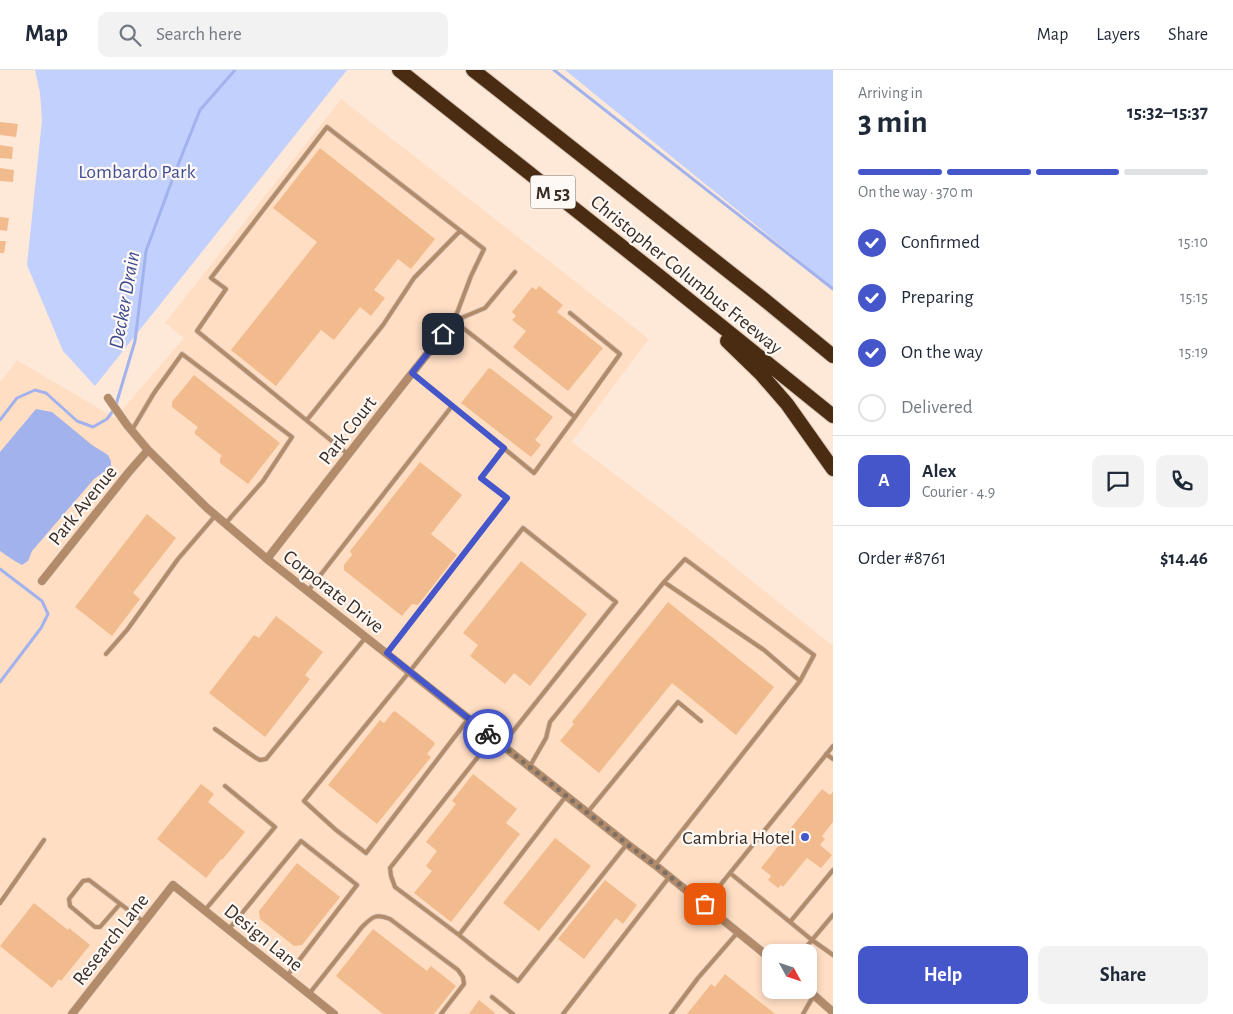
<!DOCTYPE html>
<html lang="en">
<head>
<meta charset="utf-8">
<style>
  body { margin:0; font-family:"Alegreya Sans",sans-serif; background:#f2f2f3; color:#1f2937; height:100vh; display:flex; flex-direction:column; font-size:19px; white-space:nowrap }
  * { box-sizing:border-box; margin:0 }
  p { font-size:16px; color:#747a83 }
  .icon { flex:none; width:28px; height:28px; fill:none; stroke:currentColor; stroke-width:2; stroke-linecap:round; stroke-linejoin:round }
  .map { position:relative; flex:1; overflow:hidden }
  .details { display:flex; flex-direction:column; background:#fff; width:400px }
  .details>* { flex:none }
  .needle { width:32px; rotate:130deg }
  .buttons { position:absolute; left:762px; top:874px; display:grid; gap:10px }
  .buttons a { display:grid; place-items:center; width:55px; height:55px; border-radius:10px; background:#fff; box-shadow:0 2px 8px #0003; font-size:25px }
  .pin { position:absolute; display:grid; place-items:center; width:42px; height:42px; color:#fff; margin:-21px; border-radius:10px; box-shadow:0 2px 8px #0006 }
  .courier { position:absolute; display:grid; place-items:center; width:50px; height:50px; margin:-25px; border:4px solid #4555ca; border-radius:50%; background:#fff; color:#222; box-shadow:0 1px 6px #0007 }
  .headline em { font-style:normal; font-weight:700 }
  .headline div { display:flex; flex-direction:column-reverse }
  .headline { display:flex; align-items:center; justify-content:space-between; height:85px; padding:0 25px }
  h1 { font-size:32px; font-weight:700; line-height:38px }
  .bar { display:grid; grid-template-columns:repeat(4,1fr); gap:8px 5px; align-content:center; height:60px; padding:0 25px }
  .bar i { height:6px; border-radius:4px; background:#e0e1e3 }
  .bar .current { background:#4555ca }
  .bar p { grid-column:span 4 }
  .line { display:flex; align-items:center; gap:12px; padding:0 25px; border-top:1px solid #e0e1e3 }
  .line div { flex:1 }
  .round { display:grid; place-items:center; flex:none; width:52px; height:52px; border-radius:10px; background:#f2f2f3 }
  ol { padding:0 25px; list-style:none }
  li { display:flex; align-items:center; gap:15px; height:55px }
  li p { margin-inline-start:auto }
  li .icon { padding:5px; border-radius:50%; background:#4555ca; color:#fff; stroke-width:4 }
  li:last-child { color:#747a83 }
  li i { width:28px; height:28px; border:2px solid #e0e1e3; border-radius:50% }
  .primary-button { display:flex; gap:10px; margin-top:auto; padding:10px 25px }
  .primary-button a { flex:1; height:58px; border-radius:10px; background:#4555ca; color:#fff; font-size:20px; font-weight:700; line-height:58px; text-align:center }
  .primary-button a+a { background:#f2f2f3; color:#1f2937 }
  header { display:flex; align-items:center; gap:30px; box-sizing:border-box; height:70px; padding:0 25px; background:#fff; border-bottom:1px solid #e0e1e3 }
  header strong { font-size:24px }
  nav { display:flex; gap:28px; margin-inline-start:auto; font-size:18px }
  .search { width:350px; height:45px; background:#f2f2f3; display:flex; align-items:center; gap:12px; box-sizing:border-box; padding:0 18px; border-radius:10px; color:#747a83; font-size:19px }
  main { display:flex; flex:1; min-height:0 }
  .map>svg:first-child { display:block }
  .built { fill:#ffdec4; fill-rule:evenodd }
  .green { fill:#c2d0fe }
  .water { fill:#a2b2ed }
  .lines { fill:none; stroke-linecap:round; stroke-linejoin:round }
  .stream { stroke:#a2b2ed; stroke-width:3 }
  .building { fill:#f2bb8e }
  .lane-casing { stroke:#d7c4b5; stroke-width:5.5 }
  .street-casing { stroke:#d7c4b5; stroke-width:9 }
  .highway-casing { stroke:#d7c4b5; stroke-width:16 }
  .lane { stroke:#b28b6b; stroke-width:4 }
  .street { stroke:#b28b6b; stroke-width:8 }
  .highway { stroke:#492c11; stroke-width:14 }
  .done { stroke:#7e7065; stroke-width:5; stroke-dasharray:0 9 }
  .route { stroke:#4555ca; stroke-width:6 }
  .poi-dot { fill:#4555ca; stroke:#fff9f5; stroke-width:2 }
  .labels { text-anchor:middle; stroke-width:4.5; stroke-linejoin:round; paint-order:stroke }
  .shield { fill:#fff9f5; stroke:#746c65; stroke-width:1 }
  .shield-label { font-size:19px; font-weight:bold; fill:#392f27 }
  .park-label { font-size:20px; fill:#414f96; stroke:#fff9f5 }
  .street-label { font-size:20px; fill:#392f27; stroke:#fff9f5 }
  .poi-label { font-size:20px; fill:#392f27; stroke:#fff9f5; text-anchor:end }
  .water-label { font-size:21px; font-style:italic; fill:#3c4b91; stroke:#fff9f5 }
</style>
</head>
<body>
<header>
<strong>Map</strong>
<div class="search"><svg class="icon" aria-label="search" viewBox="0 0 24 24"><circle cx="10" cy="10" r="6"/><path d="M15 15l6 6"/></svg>Search here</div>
<nav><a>Map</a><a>Layers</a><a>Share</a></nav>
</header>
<main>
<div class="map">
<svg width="833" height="944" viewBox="0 0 833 944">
  <rect width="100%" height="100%" fill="#fee9d8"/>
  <path class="built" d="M341,29L649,269L572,372L690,461L833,576V944H0V312L17,290L115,348L184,268L165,253ZM771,882H809V920H771Z"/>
  <path class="green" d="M35,0H347L95,316L63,281L27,195L42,50L40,23Z
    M565,0H833V218Z"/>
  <path class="water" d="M36,339L52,342L92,375L108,385L111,391V396L108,399L94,409L32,481L28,491L22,495L13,490L0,481V382Z"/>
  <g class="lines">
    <path class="stream" d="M554,0L833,219
      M0,350L17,328L35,320L46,323L77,351L93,357L107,349L115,338L135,271L146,181L174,105L200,40L235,0
      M0,499L42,531L48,544L41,558L0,612"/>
  </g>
  <path class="building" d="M0,52L18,54L16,67L0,65Z
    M0,75L13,77L12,89L0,88Z
    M320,78L435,169L411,199L398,189L374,220L385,228L371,246L360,237L334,270L321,260L276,316L231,280L317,172L273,138Z
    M0,98L14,100L13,112L0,111Z
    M0,147L9,148L7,161L0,160Z
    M0,171H6L4,183H0Z
    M539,216L563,235L557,242L603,278L568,321L513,277L526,261L512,250L516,246L512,242L532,217L536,220Z
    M490,298L553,347L535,370L541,375L531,387L461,333L488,299Z
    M194,305L280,373L248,414L220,393V388L222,386L195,364V361L198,357L172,337V332Z
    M420,392L462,425L431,464L457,485L418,535L412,534L402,546L344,500V495L352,485L350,481Z
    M147,444L176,468L133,523L140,529L112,566L75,537Z
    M521,491L587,544L530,616L514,603L505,614L470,586L478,575L463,563Z
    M668,532L774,617L736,665L672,613L599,703L560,671L574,654L572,652Z
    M276,546L323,582L305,605L310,609L265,667L209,623L254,565L259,568Z
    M395,641L434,672L435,674L427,684L431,687L377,754L328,715L380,650L384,653L393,642Z
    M473,704L517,739L506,753L520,764L451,852L414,823L432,801L426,796L437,781L426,772L456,734L452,731Z
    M201,714L214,724L208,732L245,762L222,790L221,789L206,808L157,769Z
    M822,719L830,725L833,722V752L822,766L825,769L820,775L832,785L821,798L807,788L783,817L781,815L778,818L768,810L771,806L761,798L787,765L786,764Z
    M555,768L591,796L539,861L503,833Z
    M297,793L340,827L302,875L294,876L260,849L259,841Z
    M605,810L637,835L623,854L616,848L584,889L558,869Z
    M34,833L68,860L69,858L90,875L61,911L59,909L52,918L0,876Z
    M373,859L427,901L431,896L456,916L434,944H383L336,906Z
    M725,904L775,944H687L711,914L715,917Z
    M479,930L495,943L494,944H469Z"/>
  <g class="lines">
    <defs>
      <path id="lane" d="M570,243L620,284L575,347
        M454,251L485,238L515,202
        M412,303L534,403L575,347L481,272L454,251
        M307,350L383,255L414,208L460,161
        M132,360L154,323L182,284L292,367L263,411L225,454
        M349,385L197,261L226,219L211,208L327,57L484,179L471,206L454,251
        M308,521L452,336
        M387,583L507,428L481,408L504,378
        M106,584L127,560L178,489L215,446
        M469,648L366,783L336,760L304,731L410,601L523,458L616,532L502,675
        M215,659L256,688L260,690L266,689L366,567
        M826,684L833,689
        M530,696L546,668L550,652L664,512L764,580L800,611
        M566,726L459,865L489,889L518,911L627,774
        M587,743L678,632L701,651
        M655,795L800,611L814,585L685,489L664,512
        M730,803L833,676
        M0,833L44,770
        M120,834L100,857H95L70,836L69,829L83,811L89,810L144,852
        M705,834L730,803L812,870L802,882
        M205,840L275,757L225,716
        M833,845L812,870L833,885
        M790,852L833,800
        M229,859L301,771L357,815L287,906
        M459,865L395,817L391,806L390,798L493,668
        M309,924L362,857C372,847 376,843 390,849L458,900L463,907L464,914L441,944
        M492,927L513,944
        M563,944L670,806
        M671,944L698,908L738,862
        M803,944L814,925"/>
      <path id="street" d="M108,328L127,355L148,380L207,438L267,489L627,774L655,795L771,889
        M267,489C329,410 390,329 454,251
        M42,511L128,403L148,380
        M808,920L833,942
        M72,944L173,815L334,944"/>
      <path id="highway" d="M399,0L658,205L833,346
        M473,0L761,227L833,286
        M727,271L761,304L787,334L833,399"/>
    </defs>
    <use href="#lane" class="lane-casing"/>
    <use href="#street" class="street-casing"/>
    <use href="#highway" class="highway-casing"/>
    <use href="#lane" class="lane"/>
    <use href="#street" class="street"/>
    <use href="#highway" class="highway"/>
  </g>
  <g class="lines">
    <path class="done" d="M488,664L627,774L655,795L705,834"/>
    <path class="route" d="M443,264L412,303L504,378L481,408L507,428L387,583L488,664"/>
  </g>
  <circle class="poi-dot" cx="805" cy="767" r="5"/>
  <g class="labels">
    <rect class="shield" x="530.5" y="105.5" width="45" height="33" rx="4"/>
    <g class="shield-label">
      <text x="553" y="129">M 53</text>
    </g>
    <g class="park-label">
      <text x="137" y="108">Lombardo Park</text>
    </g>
    <g class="street-label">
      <text transform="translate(687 204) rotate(39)" y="7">Christopher Columbus Freeway</text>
      <text transform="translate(347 360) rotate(-52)" y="7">Park Court</text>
      <text transform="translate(82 435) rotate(-51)" y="7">Park Avenue</text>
      <text transform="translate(334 521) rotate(38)" y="7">Corporate Drive</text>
      <text transform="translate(264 867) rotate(39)" y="7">Design Lane</text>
      <text transform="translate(110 869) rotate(-52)" y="7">Research Lane</text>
    </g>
    <g class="poi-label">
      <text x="795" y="774">Cambria Hotel</text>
    </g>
    <g class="water-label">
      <text transform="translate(124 230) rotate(-80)" y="7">Decker Drain</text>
    </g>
  </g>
</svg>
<div class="buttons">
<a><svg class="needle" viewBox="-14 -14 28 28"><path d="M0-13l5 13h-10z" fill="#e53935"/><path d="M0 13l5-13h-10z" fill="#747a83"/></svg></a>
</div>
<div class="pin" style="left:705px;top:834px;background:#ea580c"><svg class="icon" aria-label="bag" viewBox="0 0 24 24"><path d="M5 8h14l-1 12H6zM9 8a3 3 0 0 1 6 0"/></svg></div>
<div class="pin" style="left:443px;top:264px;background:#1f2937"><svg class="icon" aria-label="home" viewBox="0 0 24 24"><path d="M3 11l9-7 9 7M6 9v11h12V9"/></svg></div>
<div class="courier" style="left:488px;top:664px"><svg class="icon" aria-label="bike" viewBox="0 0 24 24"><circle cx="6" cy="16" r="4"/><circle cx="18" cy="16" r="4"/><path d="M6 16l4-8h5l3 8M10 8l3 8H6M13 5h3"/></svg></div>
</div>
<section class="details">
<div class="headline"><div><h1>3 min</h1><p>Arriving in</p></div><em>15:32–15:37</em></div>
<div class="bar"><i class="current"></i><i class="current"></i><i class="current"></i><i></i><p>On the way · 370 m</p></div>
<ol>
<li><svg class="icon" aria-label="check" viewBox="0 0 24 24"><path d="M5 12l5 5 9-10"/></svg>Confirmed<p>15:10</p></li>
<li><svg class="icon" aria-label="check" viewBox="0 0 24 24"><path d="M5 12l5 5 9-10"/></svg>Preparing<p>15:15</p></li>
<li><svg class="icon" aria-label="check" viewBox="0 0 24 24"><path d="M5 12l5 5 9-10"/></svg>On the way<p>15:19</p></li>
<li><i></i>Delivered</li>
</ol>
<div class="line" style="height:90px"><b class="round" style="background:#4555ca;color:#fff">A</b><div><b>Alex</b><p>Courier · 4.9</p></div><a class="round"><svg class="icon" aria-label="chat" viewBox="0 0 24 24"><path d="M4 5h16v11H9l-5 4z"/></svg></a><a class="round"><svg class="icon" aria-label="phone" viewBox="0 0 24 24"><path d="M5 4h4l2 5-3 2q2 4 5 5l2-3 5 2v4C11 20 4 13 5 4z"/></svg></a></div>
<div class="line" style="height:65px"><div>Order #8761</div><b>$14.46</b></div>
<div class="primary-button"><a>Help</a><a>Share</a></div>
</section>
</main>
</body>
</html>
